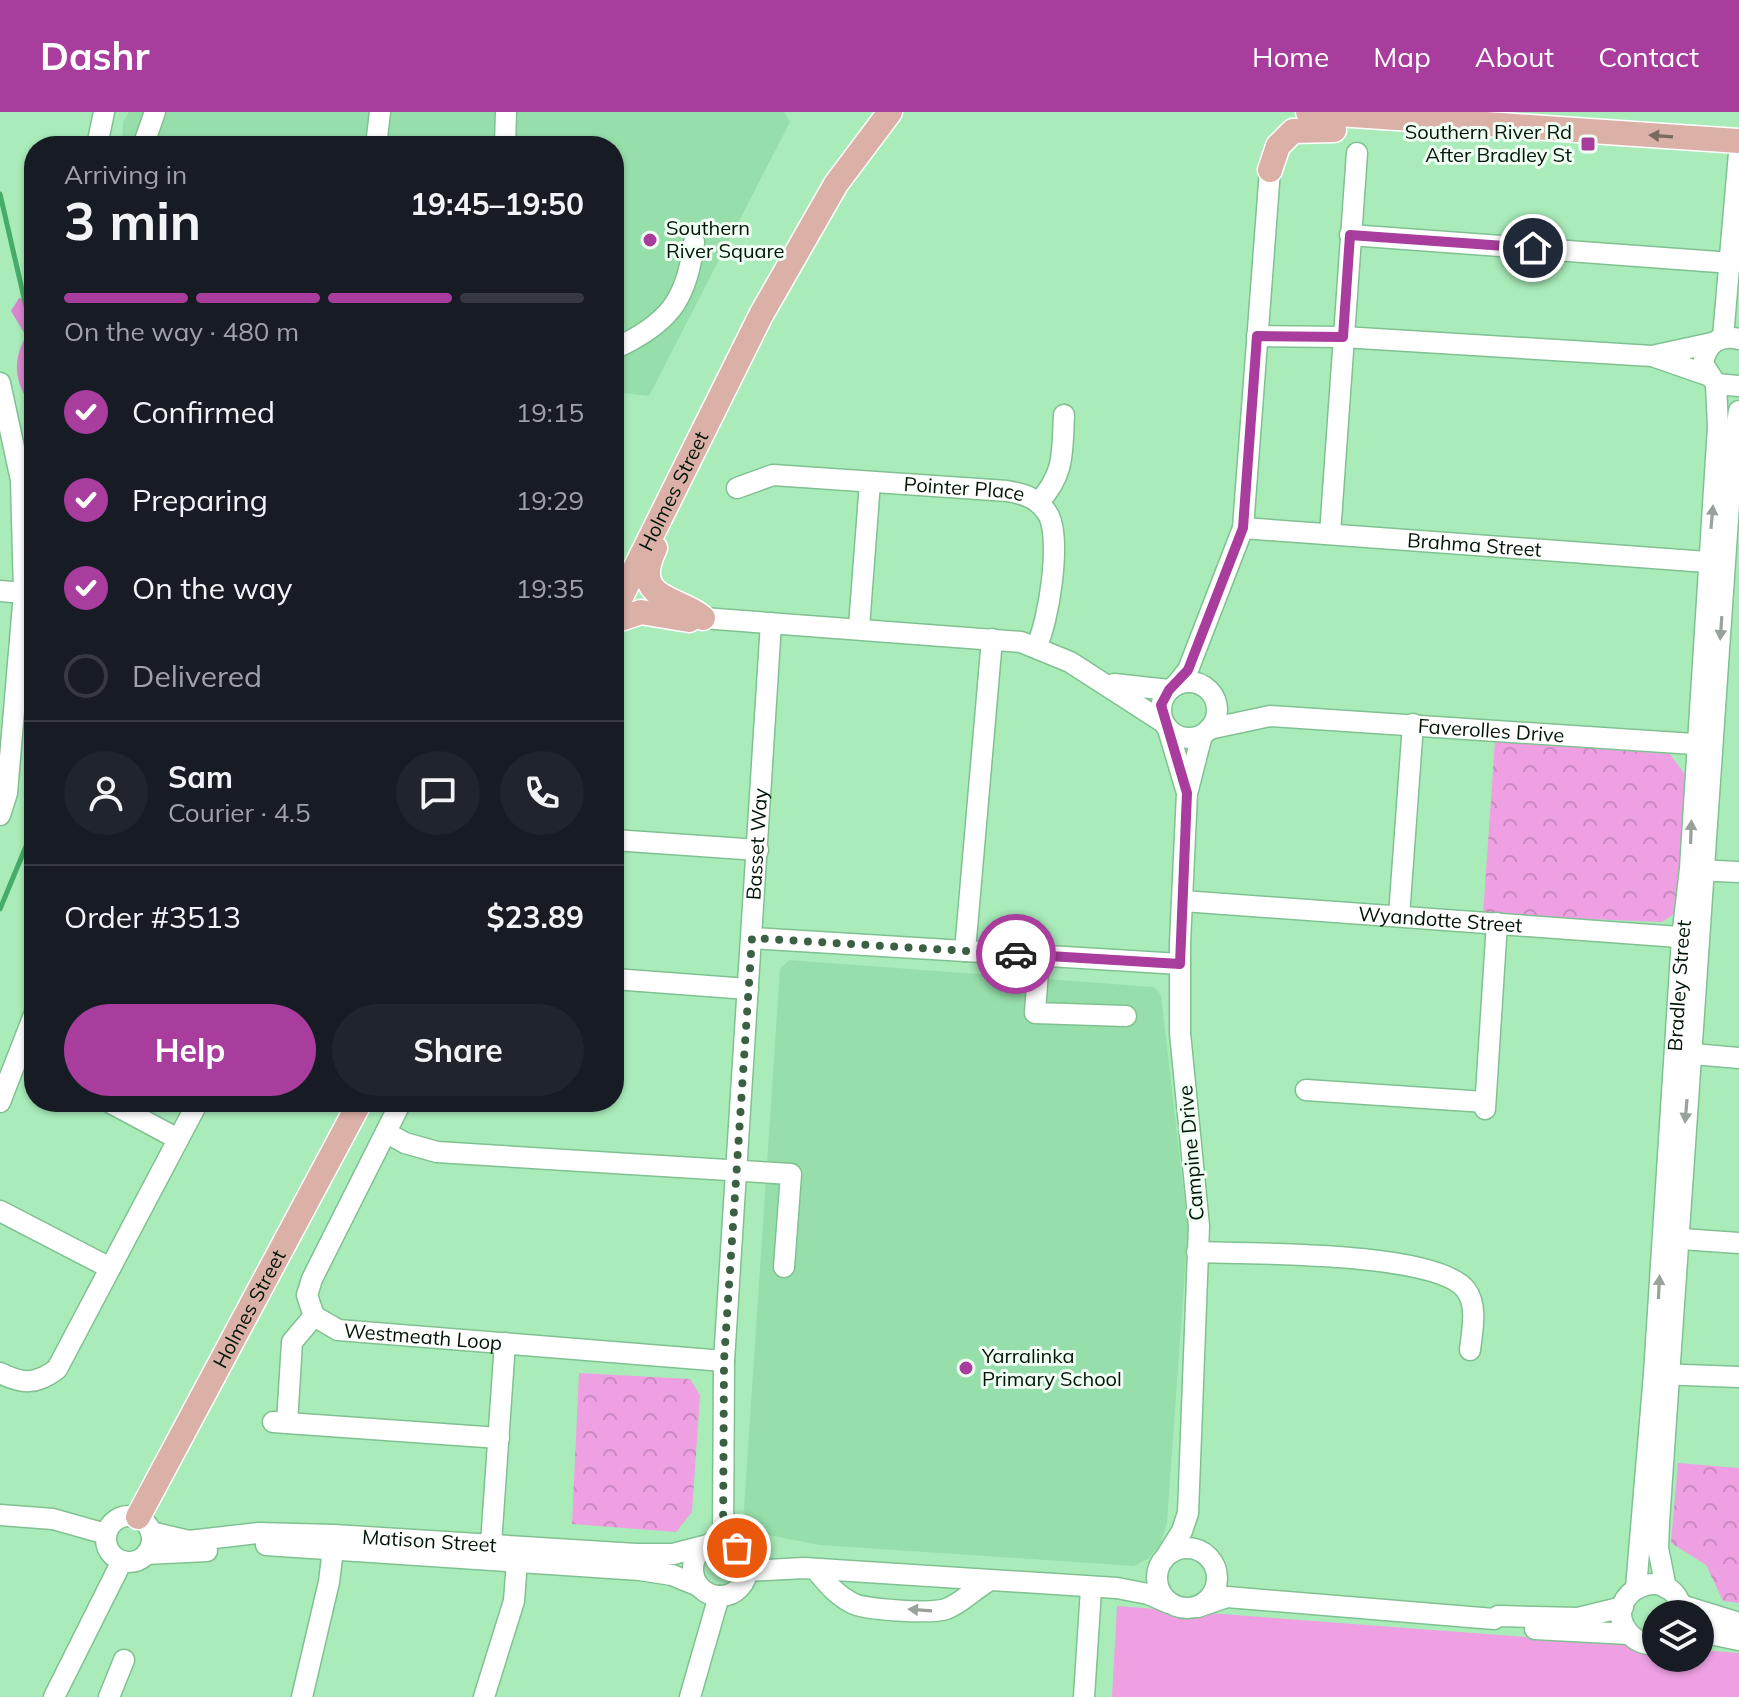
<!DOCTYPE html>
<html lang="en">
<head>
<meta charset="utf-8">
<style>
  body { margin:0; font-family:Mulish,sans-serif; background:#20242c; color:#f1f3f6; height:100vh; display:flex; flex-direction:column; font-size:30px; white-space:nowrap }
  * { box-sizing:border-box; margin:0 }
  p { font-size:26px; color:#9ea1a6 }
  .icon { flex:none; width:44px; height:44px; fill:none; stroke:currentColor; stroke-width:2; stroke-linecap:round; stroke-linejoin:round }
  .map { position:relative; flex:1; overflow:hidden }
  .details { position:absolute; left:24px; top:24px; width:600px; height:976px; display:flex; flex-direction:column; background:#171b24; border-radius:32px; box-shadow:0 2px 6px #0004 }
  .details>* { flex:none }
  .tools { position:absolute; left:1642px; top:1488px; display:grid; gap:16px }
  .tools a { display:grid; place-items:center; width:72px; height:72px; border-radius:50%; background:#171b24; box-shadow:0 2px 6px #0004; font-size:40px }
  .pin { position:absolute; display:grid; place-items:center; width:68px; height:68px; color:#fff; margin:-34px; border:4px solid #fff; border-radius:50%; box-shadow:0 2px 8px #0007 }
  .courier { position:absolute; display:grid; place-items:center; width:80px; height:80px; margin:-40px; border:6px solid #a93d9d; border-radius:50%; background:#fff; color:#222; box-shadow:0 2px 10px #0007 }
  .head em { font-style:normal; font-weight:700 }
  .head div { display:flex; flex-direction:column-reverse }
  .head { display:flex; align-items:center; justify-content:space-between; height:136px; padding:0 40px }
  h1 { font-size:52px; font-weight:700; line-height:60px }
  .bar { display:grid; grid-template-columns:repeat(4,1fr); gap:12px 8px; align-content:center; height:96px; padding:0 40px }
  .bar i { height:10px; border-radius:6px; background:#363941 }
  .bar .active { background:#a93d9d }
  .bar p { grid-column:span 4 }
  .line { display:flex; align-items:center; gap:20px; padding:0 40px; border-top:2px solid #363941 }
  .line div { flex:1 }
  .round { display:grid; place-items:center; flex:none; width:84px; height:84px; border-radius:42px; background:#20242c }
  ol { padding:0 40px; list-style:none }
  li { display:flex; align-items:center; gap:24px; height:88px }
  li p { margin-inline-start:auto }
  li .icon { padding:8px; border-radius:50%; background:#a93d9d; color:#fff; stroke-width:4 }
  li:last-child { color:#9ea1a6 }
  li i { width:44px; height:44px; border:4px solid #363941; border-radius:50% }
  .action { display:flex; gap:16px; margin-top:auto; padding:16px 40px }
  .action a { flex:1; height:92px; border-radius:48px; background:#a93d9d; color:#fff; font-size:32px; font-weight:700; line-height:92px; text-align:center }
  .action a+a { background:#20242c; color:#f1f3f6 }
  header { display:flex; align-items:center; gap:48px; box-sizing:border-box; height:112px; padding:0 40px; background:#a93d9d; color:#fff }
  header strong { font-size:38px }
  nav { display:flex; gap:44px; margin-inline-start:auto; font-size:28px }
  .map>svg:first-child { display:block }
  .built { fill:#96dfaa }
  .grass { fill:#eea0e2 }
  .forest { fill:url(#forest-firs) }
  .park { fill:url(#park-crowns) }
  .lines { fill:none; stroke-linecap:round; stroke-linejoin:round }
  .stream { stroke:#45ac69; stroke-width:5 }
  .minor-casing { stroke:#80c192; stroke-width:23 }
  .major-casing { stroke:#fff; stroke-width:27 }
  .minor { stroke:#fff; stroke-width:20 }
  .major { stroke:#dab0a7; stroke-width:24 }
  .oneway { fill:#786a5e }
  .oneway2 { fill:#99a19b }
  .done { stroke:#3b6044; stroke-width:8; stroke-dasharray:0 14.4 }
  .route { stroke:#a93d9d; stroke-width:10 }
  .poi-dot { fill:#a93d9d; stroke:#f1fef4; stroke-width:3 }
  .labels { text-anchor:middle; stroke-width:6; stroke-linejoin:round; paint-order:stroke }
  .poi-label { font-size:20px; fill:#001505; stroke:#f1fef4; text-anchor:start }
  .street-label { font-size:20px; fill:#001505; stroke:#f1fef4 }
</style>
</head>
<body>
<header>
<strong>Dashr</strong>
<nav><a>Home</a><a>Map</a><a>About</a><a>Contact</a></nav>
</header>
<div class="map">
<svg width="1739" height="1585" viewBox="0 0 1739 1585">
  <defs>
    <pattern id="forest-firs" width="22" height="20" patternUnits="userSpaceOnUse" patternTransform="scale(2)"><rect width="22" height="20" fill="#d985cd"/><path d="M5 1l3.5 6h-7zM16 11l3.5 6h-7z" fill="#b872af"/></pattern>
    <pattern id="park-crowns" width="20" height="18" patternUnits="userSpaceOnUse" patternTransform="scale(2)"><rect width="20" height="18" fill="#eea0e2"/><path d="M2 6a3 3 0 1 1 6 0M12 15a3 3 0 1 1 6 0" fill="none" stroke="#ca89c0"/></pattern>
  </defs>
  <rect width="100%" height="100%" fill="#a9ecba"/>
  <path class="built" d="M129,0H784L790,10L649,284L614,280V34H122L123,10Z
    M789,848L1154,875L1161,883L1188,1116L1167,1411L1160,1433L1148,1447L1134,1454L820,1433L752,1420L747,1414L744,1396L780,857Z"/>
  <path class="grass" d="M1117,1494L1656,1535V1546H1700V1538L1739,1541V1585H1112Z"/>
  <path class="forest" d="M19,186L34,190V298C15,272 11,251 26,224L11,199Z"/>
  <path class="park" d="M1495,629L1670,642L1686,664L1680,781L1674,802L1662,810L1483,803Z
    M579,1261L690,1267L700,1283L692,1400L676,1420L572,1412Z
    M1678,1351L1739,1356V1491L1723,1489L1706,1453L1671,1431Z"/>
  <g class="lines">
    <path class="stream" d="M0,82L34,229
      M0,797L34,715"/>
    <defs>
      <g id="minor">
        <path d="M97,34L104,0"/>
        <path d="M143,34L155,0"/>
        <path d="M376,34L380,0"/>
        <path d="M505,34L506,0"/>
        <path d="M1350,123L1732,151"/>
        <path d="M1257,224L1343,225L1652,244L1712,231"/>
        <path d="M1723,225L1739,41"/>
        <path d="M1739,227C1719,222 1706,232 1703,252L1716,272L1739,274"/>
        <path d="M614,237C668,212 687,189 694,130"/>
        <path d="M1655,245L1707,263"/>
        <path d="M0,271L21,368L24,481L7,681L0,703"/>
        <path id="s1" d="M737,376L773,363L1007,379C1025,382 1040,387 1049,404C1061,429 1049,510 1036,535"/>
        <path d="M1039,390C1065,361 1062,341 1064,303"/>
        <path id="s2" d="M1243,416L1707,450"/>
        <path d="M1330,422L1357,41"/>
        <path d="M0,479L24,481"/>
        <path d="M703,506L1021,530L1070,550L1163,610"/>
        <path d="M859,515L870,370"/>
        <circle cx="1189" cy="598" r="28"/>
        <path d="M1114,572L1169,578"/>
        <path d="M1176,573L1188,558L1243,416L1270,58"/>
        <path id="s3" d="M1209,617L1270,604L1709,633"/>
        <path d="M1188,678L1202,623"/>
        <path d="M614,728L758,738"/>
        <path d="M1695,758L1739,760"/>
        <path id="s4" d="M1183,789L1693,826"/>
        <path d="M1399,804L1413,612"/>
        <path d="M752,826L1180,852"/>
        <path d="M965,839L992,527"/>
        <path d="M1039,843L1035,901L1126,904"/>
        <path d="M614,867L748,877"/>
        <path d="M1682,941L1739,946"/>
        <path d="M1306,978L1485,990"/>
        <path d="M0,990L34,903"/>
        <path d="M109,990L178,1027"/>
        <path id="s5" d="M401,990L312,1167L307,1183L314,1204L338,1218L724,1249"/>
        <path d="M1485,997L1497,811"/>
        <path d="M387,1021L405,1031L437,1040L791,1062L784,1155"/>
        <path d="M0,1099L110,1156"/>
        <path d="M1667,1126L1739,1131"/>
        <path d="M1197,1140C1248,1142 1437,1139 1466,1178C1478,1194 1472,1219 1470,1238"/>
        <path d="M0,1261C22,1272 36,1273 57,1257L198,990"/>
        <path d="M1658,1262L1739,1265"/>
        <path d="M273,1310L499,1326"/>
        <path d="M287,1311L292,1230L314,1204"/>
        <path d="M0,1403L53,1407L106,1422"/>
        <circle cx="129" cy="1427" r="23"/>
        <path id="s6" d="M151,1420L189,1429L258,1421L334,1423L636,1442H673L708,1433"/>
        <circle cx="720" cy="1457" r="27"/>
        <path id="s7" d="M723,1431L724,1249L771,511"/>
        <path d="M491,1432L505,1231"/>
        <path d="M266,1433L640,1458L672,1463L699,1474"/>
        <circle cx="1187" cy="1466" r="30"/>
        <path d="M146,1442L207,1439"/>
        <path d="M1167,1443L1182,1419L1188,1401L1199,1114L1180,921V831L1187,681L1168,617"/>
        <path d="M815,1457C826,1470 836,1483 852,1491C864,1498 932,1502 946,1497C961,1492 974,1477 989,1469"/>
        <path d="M747,1459L804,1456L1117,1476L1148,1482L1169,1491"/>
        <path id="s8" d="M1636,1476L1654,1262L1682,826L1690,757L1718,315L1716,272"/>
        <path d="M1666,1476L1658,1436L1659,1410L1733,334L1739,299"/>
        <path d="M1681,1493L1739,1511"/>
        <path d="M1198,1495L1227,1485L1494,1507L1498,1504L1578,1506L1623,1495"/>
        <path d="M1535,1517L1629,1522"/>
        <path d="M1700,1520L1739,1528"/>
        <path d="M1656,1532C1645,1533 1635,1529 1628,1520C1598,1482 1673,1444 1683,1502"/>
        <path d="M54,1585L122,1449"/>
        <path d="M109,1585L124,1548"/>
        <path d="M302,1585L329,1470L334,1429"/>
        <path d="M484,1585L514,1489L517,1449"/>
        <path d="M690,1585L719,1484"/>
        <path d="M1084,1585L1091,1477"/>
      </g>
      <g id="major">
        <path d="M1308,0L1739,29"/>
        <path d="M1270,58L1278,34L1293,19L1334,18"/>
        <path d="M655,436C629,490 681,485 703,506"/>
        <path id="s9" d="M614,499L761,203L836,72L890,0"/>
        <path d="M614,509L641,500L689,508"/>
        <path id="s10" d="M138,1405L360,990"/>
      </g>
    </defs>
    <use href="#minor" class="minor-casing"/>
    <use href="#major" class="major-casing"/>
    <use href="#minor" class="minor"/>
    <use href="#major" class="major"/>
  </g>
  <defs><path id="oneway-solid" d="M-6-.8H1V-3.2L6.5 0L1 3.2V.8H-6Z" transform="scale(2)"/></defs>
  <use class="oneway" href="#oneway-solid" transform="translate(1661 24) rotate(-176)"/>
  <g class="oneway2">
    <use href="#oneway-solid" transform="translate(1712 405) rotate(-85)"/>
    <use href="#oneway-solid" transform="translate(1721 516) rotate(94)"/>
    <use href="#oneway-solid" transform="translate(1691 720) rotate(-88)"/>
    <use href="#oneway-solid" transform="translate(1686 999) rotate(95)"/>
    <use href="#oneway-solid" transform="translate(1659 1175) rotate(-87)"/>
    <use href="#oneway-solid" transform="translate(920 1498) rotate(-176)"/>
  </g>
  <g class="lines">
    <path class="done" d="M737,1436L723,1431L724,1249L752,826L1016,842"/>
    <path class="route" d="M1016,842L1180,852L1187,681L1161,593L1169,578L1188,558L1243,416L1257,224L1343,225L1350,123L1533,136"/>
  </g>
  <g class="poi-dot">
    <rect x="1580" y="24" width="16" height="16" rx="4"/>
    <circle cx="650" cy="128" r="8"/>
    <circle cx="966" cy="1256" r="8"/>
  </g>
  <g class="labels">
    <g class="poi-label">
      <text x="1572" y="27" text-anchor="end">Southern River Rd<tspan x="1572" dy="23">After Bradley St</tspan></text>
      <text x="666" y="123">Southern<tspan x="666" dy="23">River Square</tspan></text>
      <text x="982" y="1251">Yarralinka<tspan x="982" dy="23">Primary School</tspan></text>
    </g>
    <g class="street-label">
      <text dy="7" stroke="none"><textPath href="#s1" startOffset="230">Pointer Place</textPath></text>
      <text dy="7" stroke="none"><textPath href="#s9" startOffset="134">Holmes Street</textPath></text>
      <text dy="7" stroke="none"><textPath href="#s2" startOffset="232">Brahma Street</textPath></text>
      <text dy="7" stroke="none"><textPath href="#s3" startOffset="284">Faverolles Drive</textPath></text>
      <text dy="7" stroke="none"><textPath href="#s7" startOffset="700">Basset Way</textPath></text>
      <text dy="7" stroke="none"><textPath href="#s4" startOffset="258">Wyandotte Street</textPath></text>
      <text dy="7" stroke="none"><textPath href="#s8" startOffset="604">Bradley Street</textPath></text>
      <text transform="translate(1191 1041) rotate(-95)" y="7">Campine Drive</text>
      <text dy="7" stroke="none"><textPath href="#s10" startOffset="236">Holmes Street</textPath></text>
      <text dy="7" stroke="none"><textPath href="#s5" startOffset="350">Westmeath Loop</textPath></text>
      <text dy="7" stroke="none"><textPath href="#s6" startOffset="280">Matison Street</textPath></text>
    </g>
  </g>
</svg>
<div class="tools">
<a><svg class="icon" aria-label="layers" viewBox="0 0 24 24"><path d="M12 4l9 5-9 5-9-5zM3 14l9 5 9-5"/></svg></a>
</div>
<div class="pin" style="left:737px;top:1436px;background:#ea580c"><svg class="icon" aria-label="bag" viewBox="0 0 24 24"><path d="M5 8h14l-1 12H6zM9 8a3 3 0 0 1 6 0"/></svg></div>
<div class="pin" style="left:1533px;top:136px;background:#1f2937"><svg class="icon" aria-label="home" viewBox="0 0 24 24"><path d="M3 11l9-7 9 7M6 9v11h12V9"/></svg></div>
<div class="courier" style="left:1016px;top:842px"><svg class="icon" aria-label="car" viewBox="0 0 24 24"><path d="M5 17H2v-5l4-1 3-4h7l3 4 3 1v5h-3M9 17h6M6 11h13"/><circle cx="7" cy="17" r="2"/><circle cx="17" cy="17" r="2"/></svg></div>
<section class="details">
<div class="head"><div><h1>3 min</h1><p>Arriving in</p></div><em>19:45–19:50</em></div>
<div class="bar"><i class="active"></i><i class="active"></i><i class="active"></i><i></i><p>On the way · 480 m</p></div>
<ol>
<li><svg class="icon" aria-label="check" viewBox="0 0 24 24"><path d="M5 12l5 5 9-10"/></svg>Confirmed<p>19:15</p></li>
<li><svg class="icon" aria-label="check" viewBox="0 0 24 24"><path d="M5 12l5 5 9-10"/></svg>Preparing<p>19:29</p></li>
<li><svg class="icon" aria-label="check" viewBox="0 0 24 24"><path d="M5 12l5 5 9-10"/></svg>On the way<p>19:35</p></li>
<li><i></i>Delivered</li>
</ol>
<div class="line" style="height:144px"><a class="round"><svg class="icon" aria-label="person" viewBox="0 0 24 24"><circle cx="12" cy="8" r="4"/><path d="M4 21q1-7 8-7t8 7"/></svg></a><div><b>Sam</b><p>Courier · 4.5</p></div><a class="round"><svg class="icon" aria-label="chat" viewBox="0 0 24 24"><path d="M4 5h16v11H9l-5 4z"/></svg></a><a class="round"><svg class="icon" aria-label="phone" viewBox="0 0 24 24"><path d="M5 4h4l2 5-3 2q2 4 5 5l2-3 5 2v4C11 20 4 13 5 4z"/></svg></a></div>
<div class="line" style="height:104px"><div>Order #3513</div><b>$23.89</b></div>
<div class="action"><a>Help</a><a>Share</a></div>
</section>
</div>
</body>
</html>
